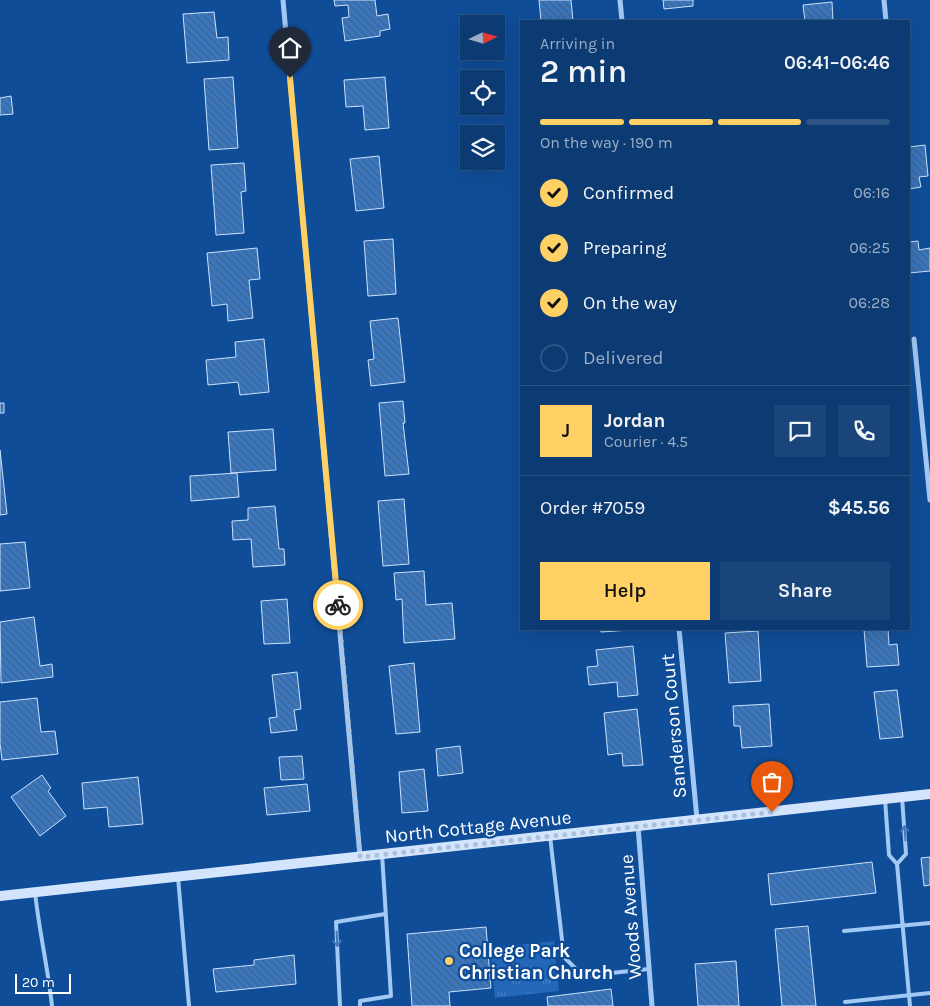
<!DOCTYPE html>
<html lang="en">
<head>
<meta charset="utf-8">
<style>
  body { margin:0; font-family:Karla,sans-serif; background:#1a457a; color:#f1f3f6; height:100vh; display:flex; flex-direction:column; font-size:19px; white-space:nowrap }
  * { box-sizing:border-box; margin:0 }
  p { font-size:16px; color:#9aadc4 }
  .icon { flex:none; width:28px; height:28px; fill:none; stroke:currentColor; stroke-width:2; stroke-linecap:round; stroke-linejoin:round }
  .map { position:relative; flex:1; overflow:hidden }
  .panel { position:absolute; left:520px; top:20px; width:390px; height:610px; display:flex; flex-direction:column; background:#0c3a72; border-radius:0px; box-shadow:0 5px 20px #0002,0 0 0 1px #2c5484 }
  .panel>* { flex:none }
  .needle { width:32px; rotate:85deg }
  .buttons { position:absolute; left:460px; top:15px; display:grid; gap:10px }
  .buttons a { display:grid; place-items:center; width:45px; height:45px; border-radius:0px; background:#0c3a72; box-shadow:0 5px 20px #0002,0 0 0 1px #2c5484; font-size:25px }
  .scale { position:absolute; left:15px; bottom:12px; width:56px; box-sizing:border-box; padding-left:5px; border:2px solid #fff; border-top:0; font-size:14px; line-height:18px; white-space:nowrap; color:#fff; -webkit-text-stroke:4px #104d98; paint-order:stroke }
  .pin { position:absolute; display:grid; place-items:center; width:42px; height:42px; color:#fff; margin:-51px -21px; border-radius:50% 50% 50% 0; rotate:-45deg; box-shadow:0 0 5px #0007 }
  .pin .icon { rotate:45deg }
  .courier { position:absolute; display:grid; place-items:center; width:50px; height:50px; margin:-25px; border:4px solid #ffd165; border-radius:50%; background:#fff; color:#222; box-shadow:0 1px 6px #0007 }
  .head em { font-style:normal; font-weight:600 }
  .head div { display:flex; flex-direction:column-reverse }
  .head { display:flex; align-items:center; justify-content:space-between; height:85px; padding:0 20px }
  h1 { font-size:32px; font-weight:600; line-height:38px }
  .bar { display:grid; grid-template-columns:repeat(4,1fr); gap:8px 5px; align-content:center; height:60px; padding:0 20px }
  .bar i { height:6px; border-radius:4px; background:#2c5484 }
  .bar .current { background:#ffd165 }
  .bar p { grid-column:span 4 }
  .line { display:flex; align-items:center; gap:12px; padding:0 20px; border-top:1px solid #2c5484 }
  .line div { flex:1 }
  .round { display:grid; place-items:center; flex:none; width:52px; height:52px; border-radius:0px; background:#1a457a }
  ol { padding:0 20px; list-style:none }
  li { display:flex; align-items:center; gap:15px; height:55px }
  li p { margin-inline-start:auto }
  li .icon { padding:5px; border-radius:50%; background:#ffd165; color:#111; stroke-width:4 }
  li:last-child { color:#9aadc4 }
  li i { width:28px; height:28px; border:2px solid #2c5484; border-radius:50% }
  .action { display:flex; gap:10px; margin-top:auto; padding:10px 20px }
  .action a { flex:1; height:58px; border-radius:0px; background:#ffd165; color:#111; font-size:20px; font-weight:600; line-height:58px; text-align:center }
  .action a+a { background:#1a457a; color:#f1f3f6 }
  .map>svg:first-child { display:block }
  .park { fill:url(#park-tufts) }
  .building { fill:url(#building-back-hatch); stroke:#cae2fe }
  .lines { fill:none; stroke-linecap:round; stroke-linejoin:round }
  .lane { stroke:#a2c8f4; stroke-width:4 }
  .street { stroke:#a2c8f4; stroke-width:5 }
  .secondary { stroke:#d2e5fd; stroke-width:10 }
  .oneway { stroke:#4378b8 }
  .done { stroke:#abc1db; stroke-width:5; stroke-dasharray:0 9 }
  .route { stroke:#ffd165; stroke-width:6 }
  .poi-dot { fill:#ffd165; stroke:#104d98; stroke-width:2 }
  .labels { text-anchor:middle; stroke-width:4.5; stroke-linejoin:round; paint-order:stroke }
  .street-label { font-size:19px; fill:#fff; stroke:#104d98 }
  .poi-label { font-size:19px; font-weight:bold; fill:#fff; stroke:#104d98; text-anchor:start }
</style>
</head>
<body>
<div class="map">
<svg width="930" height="1006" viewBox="0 0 930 1006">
  <defs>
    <pattern id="park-tufts" width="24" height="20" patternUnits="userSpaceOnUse" patternTransform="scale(1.25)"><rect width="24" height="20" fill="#2367b8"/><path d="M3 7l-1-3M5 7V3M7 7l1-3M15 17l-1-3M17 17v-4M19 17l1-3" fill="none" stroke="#447ec3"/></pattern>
    <pattern id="building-back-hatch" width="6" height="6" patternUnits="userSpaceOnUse" patternTransform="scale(1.25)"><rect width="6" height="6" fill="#3977c1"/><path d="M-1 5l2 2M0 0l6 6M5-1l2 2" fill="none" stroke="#426286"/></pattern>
  </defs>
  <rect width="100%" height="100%" fill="#104d98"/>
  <path class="park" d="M554,941L559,991L495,998L490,948Z"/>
  <path class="building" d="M334,0H375L377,16L388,14L390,29L380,31V36L345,41L342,18L349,17L348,5L335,6Z
    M539,0H571L573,21H541Z
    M663,0H693V6L664,9Z
    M832,2L833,21H805L803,5Z
    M214,12L217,38L228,37L229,60L187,63L183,14Z
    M233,77L238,148L209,150L204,79Z
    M385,77L389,128L365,130L363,106L346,107L344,80Z
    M11,96L13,114L0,115V98Z
    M925,145L928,176L919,177L921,187L909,189V147Z
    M379,156L384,208L356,211L350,159Z
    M244,163L246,191L241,192L244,233L216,235L211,165Z
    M393,239L396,294L368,296L364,241Z
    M918,241L919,250L930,248V271L909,273V242Z
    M257,248L260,279L249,280L253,318L228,321L227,304L212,306L207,253Z
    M398,318L405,382L371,386L368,360L374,359L370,321Z
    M264,339L269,392L240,395L238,382L208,385L206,360L236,357L235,342Z
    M403,401L405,423H403L409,474L385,476L379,403Z
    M0,403H4V413H0Z
    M273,429L276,470L231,473L228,432Z
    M0,450L7,514L0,515Z
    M237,473L239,497L191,501L190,476Z
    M404,499L409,564L383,566L378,501Z
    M275,506L279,549H284L285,565L253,567L251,539L233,540L232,521L248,520V508Z
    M25,542L30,588L0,591V544Z
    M424,571L426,605L452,603L455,639L404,643L402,599L396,600L394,573Z
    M287,599L290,643L264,644L261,601Z
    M34,617L40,666L52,664L53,677L1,683L0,622Z
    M600,629H631V630L601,632Z
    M864,629H888L889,645L897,644L899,665L867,667Z
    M758,631L761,681L729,683L725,633Z
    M633,646L638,695L618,697L617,682L589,685L587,667L598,666L596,650Z
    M414,663L420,732L396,734L389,666Z
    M297,672L301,709L294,710L297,730L271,733L269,718L277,717L272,675Z
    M897,690L903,737L880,739L874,692Z
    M37,698L41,732L55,731L58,754L2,760L0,743V702Z
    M769,704L772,746L742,748L740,726H734L733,706Z
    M637,709L643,765L623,766L622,753L608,755L604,713Z
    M460,746L463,773L438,776L436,749Z
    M302,756L304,779L281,780L279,757Z
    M424,769L428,811L402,813L399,772Z
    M42,775L51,788L48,791L66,816L40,836L11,797Z
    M138,777L143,824L109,827L107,807L84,809L82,783Z
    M307,784L310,811L267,815L264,788Z
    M930,857V885L924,886L921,858Z
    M872,862L876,893L771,905L768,874Z
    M808,926L816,1006H782L775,929Z
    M486,927L491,988L449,992L450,1006H412L407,934Z
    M294,955L296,984L216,992L213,969L254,965V960Z
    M736,961L739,1006H698L695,964Z
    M611,989L613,1006H548L547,997Z"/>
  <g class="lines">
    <path class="lane" d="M885,799L889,855L897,864L910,1006
      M550,836L564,957L583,976L649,969
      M897,864L906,854L902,797
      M178,877L189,1006
      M35,892C39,931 48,968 52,1006
      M844,931L930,923
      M845,1002L930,993
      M340,1006L336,922L385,914
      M360,1006V1001L391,996L382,854"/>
    <path class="street" d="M283,0L360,856
      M620,0L622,21
      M884,0L886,21
      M914,339L930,500
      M679,629L697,819
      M638,826L652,1006"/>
    <path class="secondary" d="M0,896L930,794"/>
  </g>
  <defs><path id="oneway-shaft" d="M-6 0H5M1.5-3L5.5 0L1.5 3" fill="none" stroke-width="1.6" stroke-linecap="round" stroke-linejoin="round" transform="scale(1.25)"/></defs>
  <g class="oneway">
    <use href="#oneway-shaft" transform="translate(905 833) rotate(-94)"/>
    <use href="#oneway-shaft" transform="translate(337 939) rotate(87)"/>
  </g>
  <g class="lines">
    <path class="done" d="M338,605L360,857L772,812"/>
    <path class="route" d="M290,78L338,605"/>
  </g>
  <circle class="poi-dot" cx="449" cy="961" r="5"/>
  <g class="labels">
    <g class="street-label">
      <text transform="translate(673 726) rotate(-95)" y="7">Sanderson Court</text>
      <text transform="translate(478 826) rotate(-6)" y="7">North Cottage Avenue</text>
      <text transform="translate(630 917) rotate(-94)" y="7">Woods Avenue</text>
    </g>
    <g class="poi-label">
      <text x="459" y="957">College Park<tspan x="459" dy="22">Christian Church</tspan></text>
    </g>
  </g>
</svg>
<div class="buttons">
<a><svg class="needle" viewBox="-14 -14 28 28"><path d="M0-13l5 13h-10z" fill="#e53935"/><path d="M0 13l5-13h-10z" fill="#9aadc4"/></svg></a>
<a><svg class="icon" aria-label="locate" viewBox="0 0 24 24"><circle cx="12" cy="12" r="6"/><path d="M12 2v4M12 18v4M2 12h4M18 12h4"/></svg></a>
<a><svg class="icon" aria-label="layers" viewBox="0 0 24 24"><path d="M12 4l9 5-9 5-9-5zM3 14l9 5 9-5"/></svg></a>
</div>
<div class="scale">20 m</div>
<div class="pin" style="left:772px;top:812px;background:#ea580c"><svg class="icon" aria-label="bag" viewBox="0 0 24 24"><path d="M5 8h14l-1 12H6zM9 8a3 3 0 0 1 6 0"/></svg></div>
<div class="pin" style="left:290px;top:78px;background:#1f2937"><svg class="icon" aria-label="home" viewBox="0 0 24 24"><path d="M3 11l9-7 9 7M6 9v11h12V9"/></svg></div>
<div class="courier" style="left:338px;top:605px"><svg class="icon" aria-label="bike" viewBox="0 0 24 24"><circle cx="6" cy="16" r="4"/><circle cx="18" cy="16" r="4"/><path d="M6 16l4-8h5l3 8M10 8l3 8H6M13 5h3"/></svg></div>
<section class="panel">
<div class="head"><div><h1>2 min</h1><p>Arriving in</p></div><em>06:41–06:46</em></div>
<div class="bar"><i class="current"></i><i class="current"></i><i class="current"></i><i></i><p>On the way · 190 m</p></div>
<ol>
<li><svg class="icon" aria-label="check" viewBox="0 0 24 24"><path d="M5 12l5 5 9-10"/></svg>Confirmed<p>06:16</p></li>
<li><svg class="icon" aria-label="check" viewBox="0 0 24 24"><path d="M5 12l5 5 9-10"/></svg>Preparing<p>06:25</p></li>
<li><svg class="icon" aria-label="check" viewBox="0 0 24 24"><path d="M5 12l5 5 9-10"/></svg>On the way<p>06:28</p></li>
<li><i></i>Delivered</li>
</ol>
<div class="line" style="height:90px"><b class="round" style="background:#ffd165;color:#111">J</b><div><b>Jordan</b><p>Courier · 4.5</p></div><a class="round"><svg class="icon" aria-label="chat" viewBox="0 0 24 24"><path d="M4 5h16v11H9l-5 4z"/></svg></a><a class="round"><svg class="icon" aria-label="phone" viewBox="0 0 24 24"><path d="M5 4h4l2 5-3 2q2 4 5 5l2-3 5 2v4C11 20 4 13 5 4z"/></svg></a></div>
<div class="line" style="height:65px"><div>Order #7059</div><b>$45.56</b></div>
<div class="action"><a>Help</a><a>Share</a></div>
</section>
</div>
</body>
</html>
